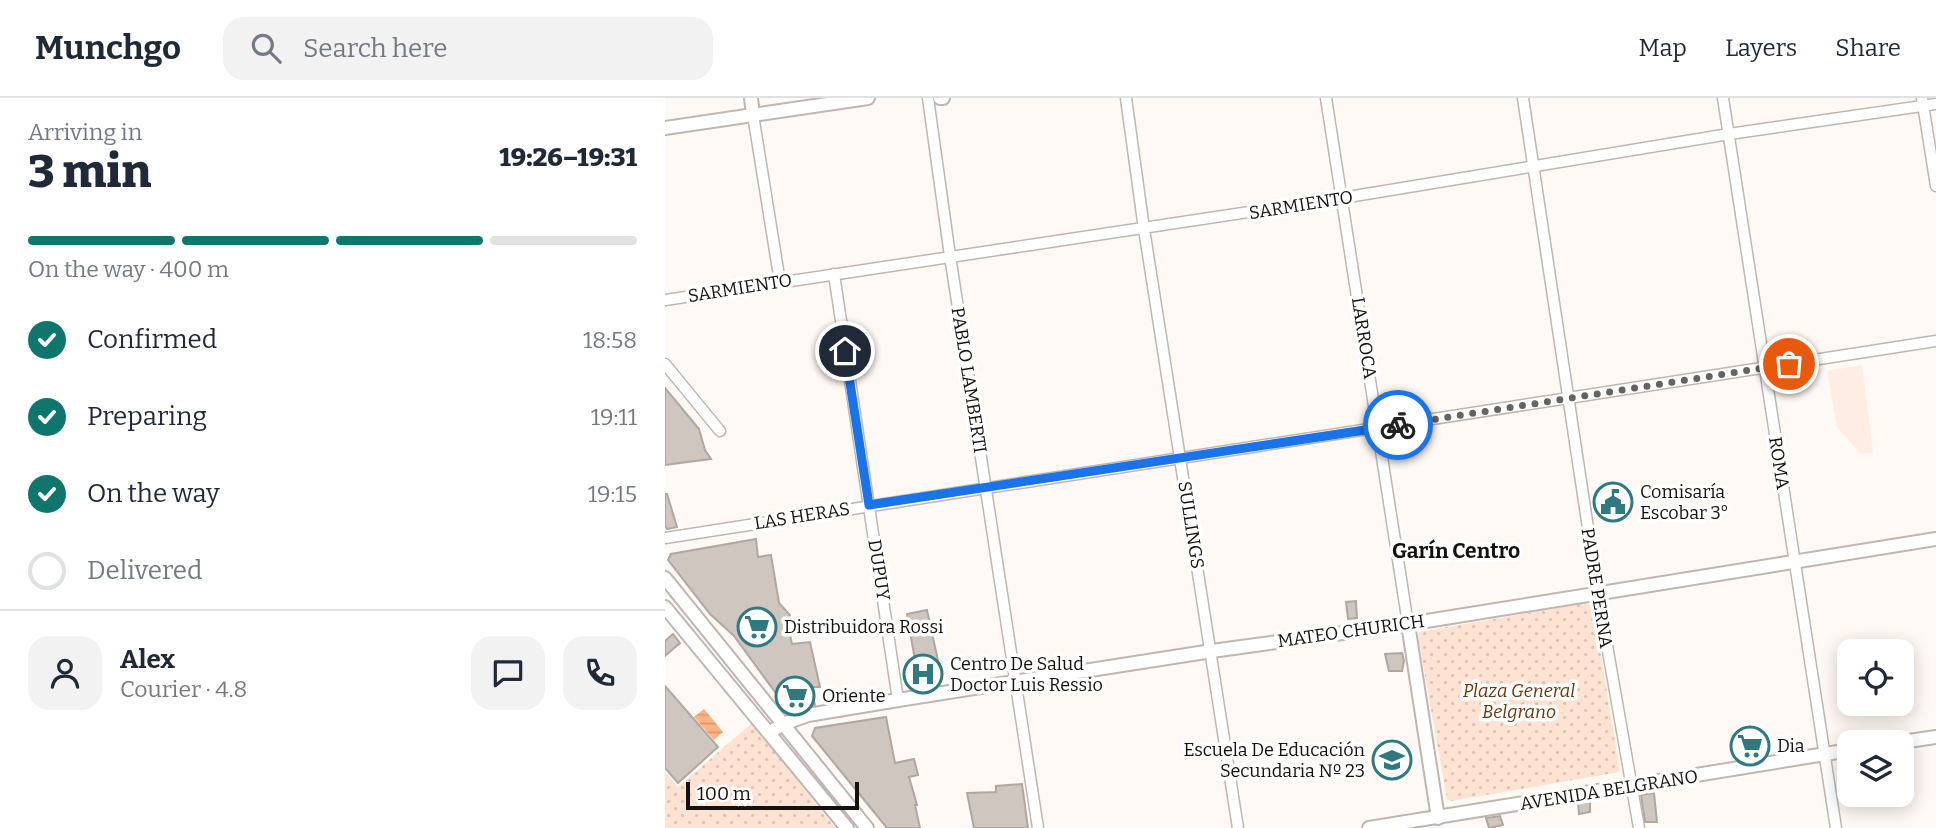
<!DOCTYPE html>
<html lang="en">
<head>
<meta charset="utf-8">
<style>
  body { margin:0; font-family:Bitter,serif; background:#f2f2f3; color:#1f2937; height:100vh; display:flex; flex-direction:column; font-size:26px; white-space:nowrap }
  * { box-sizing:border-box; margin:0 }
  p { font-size:23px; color:#747a83 }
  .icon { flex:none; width:38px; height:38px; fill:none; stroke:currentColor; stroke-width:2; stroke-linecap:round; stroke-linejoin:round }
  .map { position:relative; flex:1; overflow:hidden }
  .details { display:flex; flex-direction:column; background:#fff; width:665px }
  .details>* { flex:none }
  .buttons { position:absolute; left:1172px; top:541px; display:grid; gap:14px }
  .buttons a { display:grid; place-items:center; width:77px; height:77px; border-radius:14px; background:#fff; box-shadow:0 4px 18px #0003; font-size:35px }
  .scale { position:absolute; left:21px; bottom:18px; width:173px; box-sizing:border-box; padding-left:7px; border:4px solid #14110f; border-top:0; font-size:19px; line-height:24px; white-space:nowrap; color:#14110f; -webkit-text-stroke:5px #fff; paint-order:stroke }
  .pin { position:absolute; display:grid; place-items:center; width:60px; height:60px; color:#fff; margin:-30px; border:4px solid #fff; border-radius:50%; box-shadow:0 2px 7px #0007 }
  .courier { position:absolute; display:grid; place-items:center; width:70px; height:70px; margin:-35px; border:5px solid #1a73e8; border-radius:50%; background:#fff; color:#222; box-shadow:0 2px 9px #0007 }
  .overview em { font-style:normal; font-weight:800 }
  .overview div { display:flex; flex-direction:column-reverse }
  .overview { display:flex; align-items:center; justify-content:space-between; height:119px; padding:0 28px }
  h1 { font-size:46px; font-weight:800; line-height:52px }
  .bar { display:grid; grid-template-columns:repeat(4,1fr); gap:10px 7px; align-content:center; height:84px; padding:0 28px }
  .bar i { height:9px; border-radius:5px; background:#e0e1e3 }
  .bar .active { background:#0f766e }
  .bar p { grid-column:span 4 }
  .line { display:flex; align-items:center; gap:18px; padding:0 28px; border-top:2px solid #e0e1e3 }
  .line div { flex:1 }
  .round { display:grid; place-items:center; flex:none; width:74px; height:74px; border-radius:21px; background:#f2f2f3 }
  ol { padding:0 28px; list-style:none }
  li { display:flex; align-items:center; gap:21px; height:77px }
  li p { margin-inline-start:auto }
  li .icon { padding:7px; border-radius:50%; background:#0f766e; color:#fff; stroke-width:4 }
  li:last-child { color:#747a83 }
  li i { width:38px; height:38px; border:4px solid #e0e1e3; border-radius:50% }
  header { display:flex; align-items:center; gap:42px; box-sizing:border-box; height:98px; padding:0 35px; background:#fff; border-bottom:2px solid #e0e1e3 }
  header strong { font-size:33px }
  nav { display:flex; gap:38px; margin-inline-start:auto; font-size:24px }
  .search { width:490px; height:63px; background:#f2f2f3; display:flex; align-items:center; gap:18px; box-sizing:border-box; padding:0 24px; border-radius:21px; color:#747a83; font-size:26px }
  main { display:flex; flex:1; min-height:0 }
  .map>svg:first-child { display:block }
  .built { fill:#feede2 }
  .park { fill:url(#park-dots) }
  .water { fill:url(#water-rules) }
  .building { fill:#cfc6c0; stroke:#b0a7a1; stroke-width:2 }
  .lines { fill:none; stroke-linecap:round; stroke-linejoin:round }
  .minor-casing { stroke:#c0b6b1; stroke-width:13 }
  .tertiary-casing { stroke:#c0b6b1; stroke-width:16 }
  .minor { stroke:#fff; stroke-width:10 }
  .tertiary { stroke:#fff; stroke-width:12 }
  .done { stroke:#666260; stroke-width:7; stroke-dasharray:0 12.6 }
  .route { stroke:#1a73e8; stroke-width:9 }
  .labels { text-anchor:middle; stroke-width:7; stroke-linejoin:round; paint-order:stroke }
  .street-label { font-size:18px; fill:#14110f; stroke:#fff }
  .poi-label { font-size:18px; fill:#14110f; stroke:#fff; text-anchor:start }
  .park-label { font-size:18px; font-style:italic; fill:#663712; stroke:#fff }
  .quarter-label { font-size:21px; font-weight:bold; fill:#14110f; stroke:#fff }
</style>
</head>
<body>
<header>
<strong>Munchgo</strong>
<div class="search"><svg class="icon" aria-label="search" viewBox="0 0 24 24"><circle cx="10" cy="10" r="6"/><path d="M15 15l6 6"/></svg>Search here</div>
<nav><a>Map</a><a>Layers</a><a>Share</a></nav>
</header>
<main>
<section class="details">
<div class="overview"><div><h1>3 min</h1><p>Arriving in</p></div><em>19:26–19:31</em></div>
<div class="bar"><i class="active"></i><i class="active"></i><i class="active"></i><i></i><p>On the way · 400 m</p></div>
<ol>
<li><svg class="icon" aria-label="check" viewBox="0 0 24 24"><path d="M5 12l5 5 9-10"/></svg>Confirmed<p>18:58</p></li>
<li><svg class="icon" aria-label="check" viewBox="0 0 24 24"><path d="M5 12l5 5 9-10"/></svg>Preparing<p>19:11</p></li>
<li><svg class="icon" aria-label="check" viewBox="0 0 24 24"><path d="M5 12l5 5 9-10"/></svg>On the way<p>19:15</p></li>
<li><i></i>Delivered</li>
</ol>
<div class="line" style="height:126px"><a class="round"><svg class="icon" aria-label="person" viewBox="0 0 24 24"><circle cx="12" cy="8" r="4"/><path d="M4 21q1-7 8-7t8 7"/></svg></a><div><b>Alex</b><p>Courier · 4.8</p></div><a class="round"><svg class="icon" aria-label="chat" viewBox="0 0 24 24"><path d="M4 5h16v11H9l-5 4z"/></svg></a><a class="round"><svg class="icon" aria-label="phone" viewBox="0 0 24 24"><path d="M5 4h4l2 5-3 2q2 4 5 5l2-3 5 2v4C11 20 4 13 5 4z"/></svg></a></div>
</section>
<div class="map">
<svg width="1271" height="730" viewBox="0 0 1271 730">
  <defs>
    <pattern id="park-dots" width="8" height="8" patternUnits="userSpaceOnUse" patternTransform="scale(1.75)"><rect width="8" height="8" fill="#fee3d2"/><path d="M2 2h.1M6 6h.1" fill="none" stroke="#d9c2b3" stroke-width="1.8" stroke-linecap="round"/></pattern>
    <pattern id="water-rules" width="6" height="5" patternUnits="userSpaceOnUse" patternTransform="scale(1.75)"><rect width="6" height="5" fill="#feb381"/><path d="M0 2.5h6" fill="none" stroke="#d9996e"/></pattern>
  </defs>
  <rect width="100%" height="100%" fill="#fff9f5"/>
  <path class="built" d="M1197,267L1208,355L1196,356L1172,329L1162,273Z"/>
  <path class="park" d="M920,505L928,509L955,674L786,703L782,701L753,538L754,534Z
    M87,625L170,730H0V674L13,689Z"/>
  <path class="water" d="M39,611L58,634L49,642L29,619Z"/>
  <path class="building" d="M0,290L34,331L40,352L46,361L0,367Z
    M0,396H2L12,429L2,431L0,427Z
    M91,441L93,459L106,457L114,505L125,517L124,532L127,546L145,544L155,589H145L150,607L130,613L121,609L69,538L45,516L3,462L6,456Z
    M691,503L692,520L683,521L681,504Z
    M262,512L277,581L245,586L243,569L251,568L242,516Z
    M8,536L15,545L0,558V543Z
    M737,555L739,563L737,573H724L720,556Z
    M0,588L53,649L13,685L0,670Z
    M221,619L230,665L249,661L253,677L244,679L252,707H250L255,730H222L147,638L150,630Z
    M357,686L363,730H309L302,695L331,694V688Z
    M989,695L992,724H980L976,697Z
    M925,703V714L914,716L913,705Z
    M835,718L838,727L824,730L821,720Z"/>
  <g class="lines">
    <defs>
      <path id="minor" d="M263,0L285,158L373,730
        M461,0L479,131L573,730
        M661,0L743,526
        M858,0L933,496L974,730
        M1058,0L1171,730
        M1257,0L1271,88
        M88,17L115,184
        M169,176L233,602
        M0,202L677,100L1064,36L1271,6
        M0,266L55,333
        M0,440L1271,243"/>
      <path id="tertiary" d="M86,0L88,17
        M275,0H278
        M0,30L203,0
        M0,480L202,730
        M0,509L182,730
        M743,526L773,720
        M104,635L118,626L143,617L233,602L547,553L743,526L1271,441
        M1237,644L1271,639
        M704,730L1185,652"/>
    </defs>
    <use href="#minor" class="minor-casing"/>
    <use href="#tertiary" class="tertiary-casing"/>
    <use href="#minor" class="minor"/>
    <use href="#tertiary" class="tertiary"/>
  </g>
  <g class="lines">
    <path class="done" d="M733,327L1124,266"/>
    <path class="route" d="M180,253L204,407L733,327"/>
  </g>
  <defs>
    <symbol id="civic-ring" viewBox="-11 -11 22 22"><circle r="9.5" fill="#fff" stroke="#317981" stroke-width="1.5"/><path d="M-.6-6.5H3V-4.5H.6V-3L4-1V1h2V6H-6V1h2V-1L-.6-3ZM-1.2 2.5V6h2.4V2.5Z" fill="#317981"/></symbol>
    <symbol id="supermarket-ring" viewBox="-11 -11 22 22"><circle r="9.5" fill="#fff" stroke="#317981" stroke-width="1.5"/><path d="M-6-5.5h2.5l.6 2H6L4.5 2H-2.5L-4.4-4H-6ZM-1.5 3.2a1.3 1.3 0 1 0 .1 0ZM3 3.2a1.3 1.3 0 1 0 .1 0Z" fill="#317981"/></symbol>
    <symbol id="hospital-ring" viewBox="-11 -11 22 22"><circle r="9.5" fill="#fff" stroke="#317981" stroke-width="1.5"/><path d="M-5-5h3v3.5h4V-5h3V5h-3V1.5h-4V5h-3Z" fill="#317981"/></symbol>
    <symbol id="school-ring" viewBox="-11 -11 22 22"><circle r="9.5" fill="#fff" stroke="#317981" stroke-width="1.5"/><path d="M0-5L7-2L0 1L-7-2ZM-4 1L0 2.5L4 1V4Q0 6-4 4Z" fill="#317981"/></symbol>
  </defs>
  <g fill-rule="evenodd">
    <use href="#civic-ring" x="926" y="382" width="44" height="44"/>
    <use href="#supermarket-ring" x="70" y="507" width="44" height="44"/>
    <use href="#hospital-ring" x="236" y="554" width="44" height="44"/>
    <use href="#supermarket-ring" x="108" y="576" width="44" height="44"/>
    <use href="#supermarket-ring" x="1063" y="626" width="44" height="44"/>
    <use href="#school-ring" x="705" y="640" width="44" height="44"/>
  </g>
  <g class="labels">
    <g class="street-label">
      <text transform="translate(636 107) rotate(-9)" y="6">SARMIENTO</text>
      <text transform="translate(75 190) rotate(-9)" y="6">SARMIENTO</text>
      <text transform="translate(699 240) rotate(81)" y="6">LARROCA</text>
      <text transform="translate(304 282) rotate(81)" y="6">PABLO LAMBERTI</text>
      <text transform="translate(1114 365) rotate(81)" y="6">ROMA</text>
      <text transform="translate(137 418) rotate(-9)" y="6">LAS HERAS</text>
      <text transform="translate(526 427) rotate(81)" y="6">SULLINGS</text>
      <text transform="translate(214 472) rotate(81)" y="6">DUPUY</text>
      <text transform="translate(932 490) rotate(81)" y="6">PADRE PERNA</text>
      <text transform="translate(686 533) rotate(-8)" y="6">MATEO CHURICH</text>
      <text transform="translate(944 692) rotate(-9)" y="6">AVENIDA BELGRANO</text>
    </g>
    <g class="poi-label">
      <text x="975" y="400">Comisaría<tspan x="975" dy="21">Escobar 3°</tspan></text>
      <text x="119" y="535">Distribuidora Rossi</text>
      <text x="285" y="572">Centro De Salud<tspan x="285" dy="21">Doctor Luis Ressio</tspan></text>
      <text x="157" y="604">Oriente</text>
      <text x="1112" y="654">Dia</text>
      <text x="700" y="658" text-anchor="end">Escuela De Educación<tspan x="700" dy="21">Secundaria Nº 23</tspan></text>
    </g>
    <g class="park-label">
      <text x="854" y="599">Plaza General<tspan x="854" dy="21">Belgrano</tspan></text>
    </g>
    <g class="quarter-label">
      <text x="791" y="460">Garín Centro</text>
    </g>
  </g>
</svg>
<div class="buttons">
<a><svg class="icon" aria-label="locate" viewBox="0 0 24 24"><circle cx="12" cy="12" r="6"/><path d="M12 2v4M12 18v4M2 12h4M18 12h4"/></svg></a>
<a><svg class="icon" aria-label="layers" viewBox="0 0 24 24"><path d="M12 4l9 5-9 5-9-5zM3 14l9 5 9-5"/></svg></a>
</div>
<div class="scale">100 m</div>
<div class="pin" style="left:1124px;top:266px;background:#ea580c"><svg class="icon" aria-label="bag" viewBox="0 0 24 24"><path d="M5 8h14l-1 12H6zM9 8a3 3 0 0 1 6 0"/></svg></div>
<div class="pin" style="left:180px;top:253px;background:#1f2937"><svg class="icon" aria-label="home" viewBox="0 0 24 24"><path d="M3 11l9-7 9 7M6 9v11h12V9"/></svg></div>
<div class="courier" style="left:733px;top:327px"><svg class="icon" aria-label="bike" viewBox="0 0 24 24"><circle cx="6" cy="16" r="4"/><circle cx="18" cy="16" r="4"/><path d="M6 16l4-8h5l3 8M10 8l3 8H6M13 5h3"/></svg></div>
</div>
</main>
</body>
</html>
